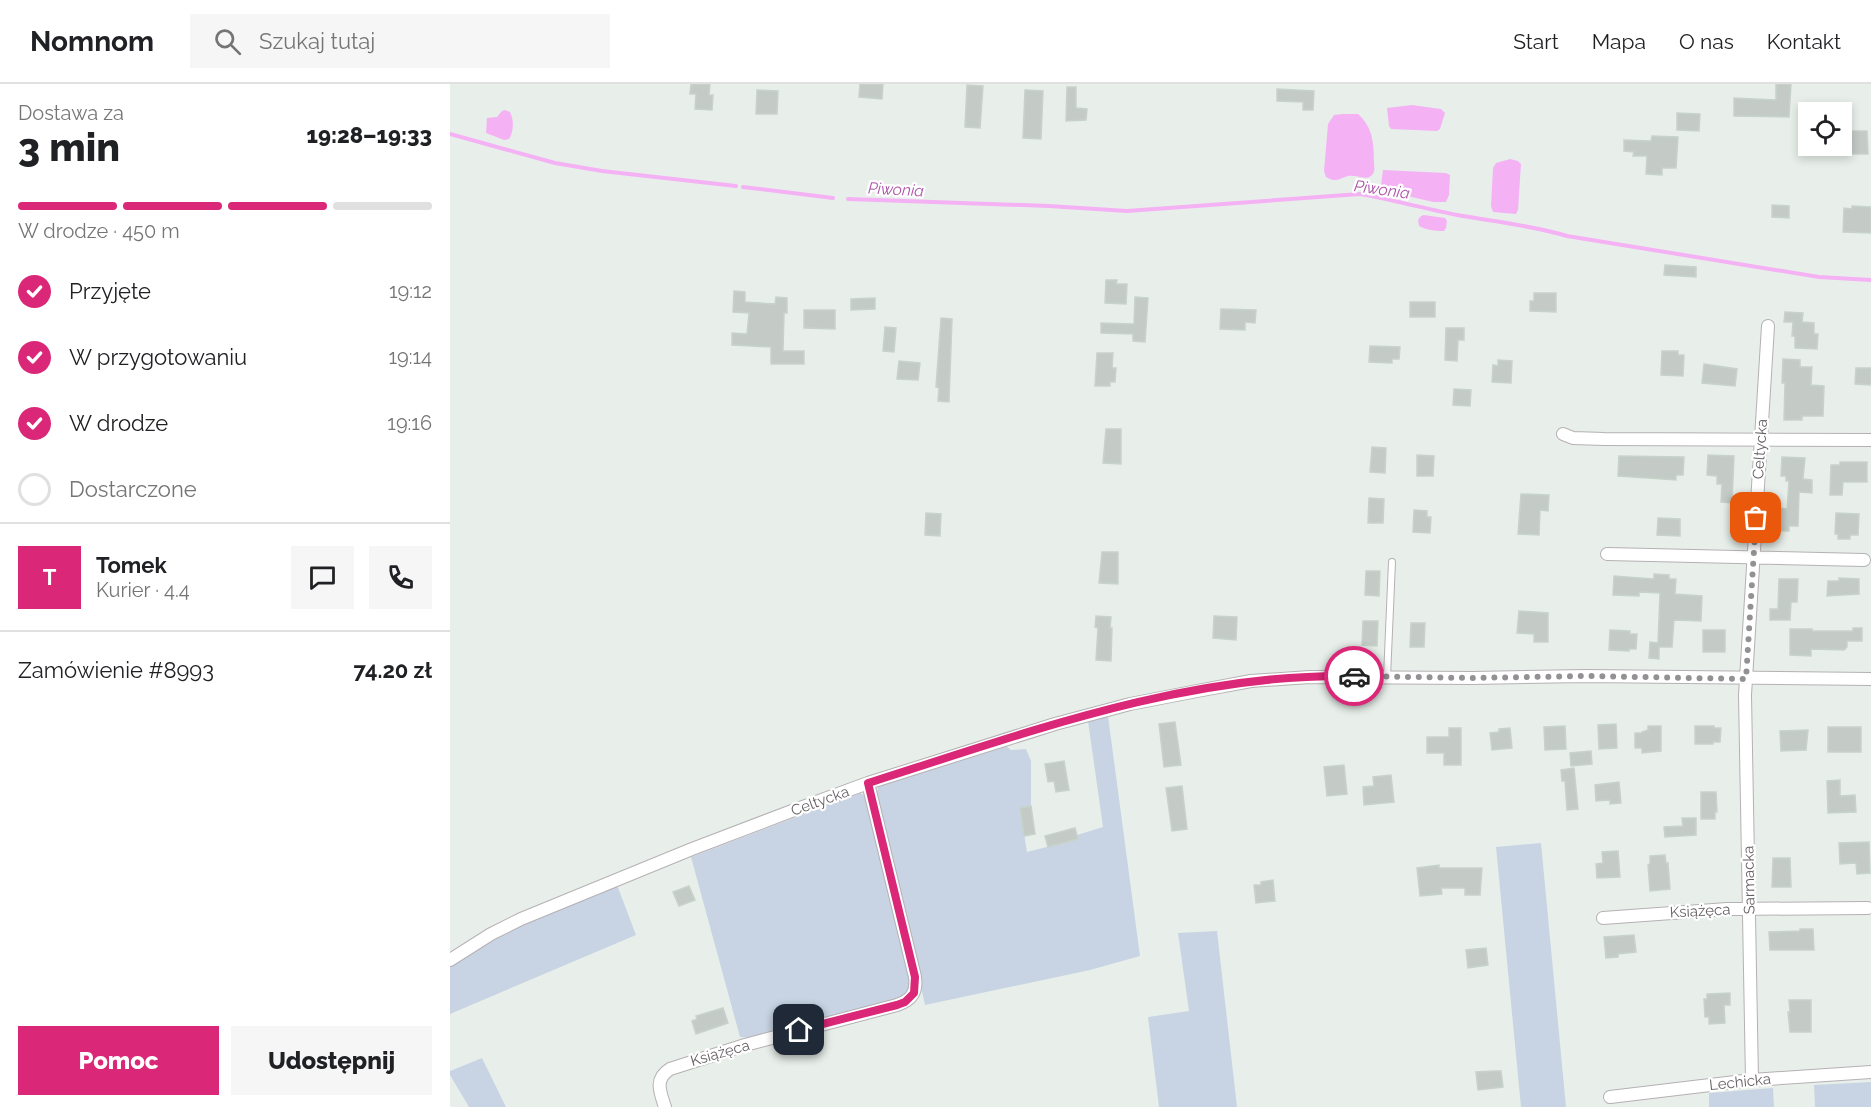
<!DOCTYPE html>
<html lang="pl">
<head>
<meta charset="utf-8">
<style>
  body { margin:0; font-family:Raleway,sans-serif; background:#f6f6f6; color:#202124; height:100vh; display:flex; flex-direction:column; font-size:22px; white-space:nowrap }
  * { box-sizing:border-box; margin:0 }
  p { font-size:20px; color:#757577 }
  .icon { flex:none; width:33px; height:33px; fill:none; stroke:currentColor; stroke-width:2; stroke-linecap:round; stroke-linejoin:round }
  .map { position:relative; flex:1; overflow:hidden }
  .details { display:flex; flex-direction:column; background:#fff; width:450px }
  .details>* { flex:none }
  .tools { position:absolute; left:1348px; top:18px; display:grid; gap:12px }
  .tools a { display:grid; place-items:center; width:54px; height:54px; border-radius:0px; background:#fff; box-shadow:0 3px 9px #0003; font-size:30px }
  .pin { position:absolute; display:grid; place-items:center; width:51px; height:51px; color:#fff; margin:-26px; border-radius:12px; box-shadow:0 3px 9px #0006 }
  .courier { position:absolute; display:grid; place-items:center; width:60px; height:60px; margin:-30px; border:4px solid #db2777; border-radius:50%; background:#fff; color:#222; box-shadow:0 2px 8px #0007 }
  .head em { font-style:normal; font-weight:800 }
  .head div { display:flex; flex-direction:column-reverse }
  .head { display:flex; align-items:center; justify-content:space-between; height:102px; padding:0 18px }
  h1 { font-size:39px; font-weight:800; line-height:45px }
  .bar { display:grid; grid-template-columns:repeat(4,1fr); gap:9px 6px; align-content:center; height:72px; padding:0 18px }
  .bar i { height:8px; border-radius:4px; background:#e0e0e0 }
  .bar .on { background:#db2777 }
  .bar p { grid-column:span 4 }
  .line { display:flex; align-items:center; gap:15px; padding:0 18px; border-top:2px solid #e0e0e0 }
  .line div { flex:1 }
  .round { display:grid; place-items:center; flex:none; width:63px; height:63px; border-radius:0px; background:#f6f6f6 }
  ol { padding:0 18px; list-style:none }
  li { display:flex; align-items:center; gap:18px; height:66px }
  li p { margin-inline-start:auto }
  li .icon { padding:6px; border-radius:50%; background:#db2777; color:#fff; stroke-width:4 }
  li:last-child { color:#757577 }
  li i { width:33px; height:33px; border:3px solid #e0e0e0; border-radius:50% }
  .action { display:flex; gap:12px; margin-top:auto; padding:12px 18px }
  .action a { flex:1; height:69px; border-radius:0px; background:#db2777; color:#fff; font-size:24px; font-weight:800; line-height:69px; text-align:center }
  .action a+a { background:#f6f6f6; color:#202124 }
  header { display:flex; align-items:center; gap:36px; box-sizing:border-box; height:84px; padding:0 30px; background:#fff; border-bottom:2px solid #e0e0e0 }
  header strong { font-size:28px }
  nav { display:flex; gap:33px; margin-inline-start:auto; font-size:21px }
  .search { width:420px; height:54px; background:#f6f6f6; display:flex; align-items:center; gap:15px; box-sizing:border-box; padding:0 21px; border-radius:0px; color:#757577; font-size:22px }
  main { display:flex; flex:1; min-height:0 }
  .map>svg:first-child { display:block }
  .green { fill:#c8d4e3 }
  .water { fill:#f4b2f5 }
  .lines { fill:none; stroke-linecap:round; stroke-linejoin:round }
  .stream { stroke:#f4b2f5; stroke-width:4 }
  .building { fill:#c4cbc6; stroke:#c7d3ca; stroke-width:1.5 }
  .service-casing { stroke:#b5b0b4; stroke-width:8 }
  .minor-casing { stroke:#b5b0b4; stroke-width:14 }
  .service { stroke:#fff; stroke-width:6 }
  .minor { stroke:#fff; stroke-width:12 }
  .done { stroke:#949194; stroke-width:6; stroke-dasharray:0 10.8 }
  .route { stroke:#db2777; stroke-width:8 }
  .labels { text-anchor:middle; stroke-width:4.5; stroke-linejoin:round; paint-order:stroke }
  .street-label { font-size:15px; fill:#665f65; stroke:#fff }
  .water-label { font-size:16px; font-style:italic; fill:#ae54a8; stroke:#fff }
</style>
</head>
<body>
<header>
<strong>Nomnom</strong>
<div class="search"><svg class="icon" aria-label="search" viewBox="0 0 24 24"><circle cx="10" cy="10" r="6"/><path d="M15 15l6 6"/></svg>Szukaj tutaj</div>
<nav><a>Start</a><a>Mapa</a><a>O nas</a><a>Kontakt</a></nav>
</header>
<main>
<section class="details">
<div class="head"><div><h1>3 min</h1><p>Dostawa za</p></div><em>19:28–19:33</em></div>
<div class="bar"><i class="on"></i><i class="on"></i><i class="on"></i><i></i><p>W drodze · 450 m</p></div>
<ol>
<li><svg class="icon" aria-label="check" viewBox="0 0 24 24"><path d="M5 12l5 5 9-10"/></svg>Przyjęte<p>19:12</p></li>
<li><svg class="icon" aria-label="check" viewBox="0 0 24 24"><path d="M5 12l5 5 9-10"/></svg>W przygotowaniu<p>19:14</p></li>
<li><svg class="icon" aria-label="check" viewBox="0 0 24 24"><path d="M5 12l5 5 9-10"/></svg>W drodze<p>19:16</p></li>
<li><i></i>Dostarczone</li>
</ol>
<div class="line" style="height:108px"><b class="round" style="background:#db2777;color:#fff">T</b><div><b>Tomek</b><p>Kurier · 4.4</p></div><a class="round"><svg class="icon" aria-label="chat" viewBox="0 0 24 24"><path d="M4 5h16v11H9l-5 4z"/></svg></a><a class="round"><svg class="icon" aria-label="phone" viewBox="0 0 24 24"><path d="M5 4h4l2 5-3 2q2 4 5 5l2-3 5 2v4C11 20 4 13 5 4z"/></svg></a></div>
<div class="line" style="height:78px"><div>Zamówienie #8993</div><b>74.20 zł</b></div>
<div class="action"><a>Pomoc</a><a>Udostępnij</a></div>
</section>
<div class="map">
<svg width="1421" height="1023" viewBox="0 0 1421 1023">
  <rect width="100%" height="100%" fill="#e8efea"/>
  <path class="green" d="M658,632L690,872L640,886L475,921L426,709L429,702L555,661L561,666L576,665L581,677V722L570,724L577,768L628,755L627,751L653,743L638,637Z
    M410,709L416,712L456,872L461,905L450,916L304,954L290,953L241,773Z
    M1091,759L1116,1023H1071L1046,763Z
    M167,801L186,851L0,930V881L62,846Z
    M767,847L787,1023H709L698,933L739,927L728,849Z
    M32,974L56,1023H19L0,991V987Z
    M1421,998V1023H1365L1364,1001Z
    M1323,1004L1324,1023H1259V1009Z"/>
  <path class="water" d="M962,21L991,25L995,29L990,45L987,47L941,45L939,42L937,24Z
    M55,26L60,28C64,36 64,47 59,55L54,56L36,49L37,34L47,33L52,27Z
    M892,30H908C923,43 924,60 924,78C924,83 926,88 921,92C915,97 906,90 898,92C888,95 887,99 876,93L874,87L878,40L884,31Z
    M1060,75L1068,77L1071,80L1068,126L1066,130L1043,128L1041,122L1043,84L1046,79Z
    M933,86L996,89L1000,91L999,111L996,118H983L936,107L931,102Z
    M974,131L995,134L997,137L996,144L994,147C986,147 975,146 969,142L968,136L971,132Z"/>
  <g class="lines">
    <path class="stream" d="M0,50L105,79L152,87L286,102
      M293,103L383,114
      M398,115L599,122L677,127L910,110C945,116 979,126 1013,132C1048,138 1084,142 1117,152L1369,193L1421,196"/>
  </g>
  <path class="building" d="M241,0H260L259,11H263L262,26L245,25L246,10H240Z
    M410,0H433L432,15L409,13Z
    M1326,0H1341L1339,33L1284,32V14L1326,16Z
    M517,1L533,2L530,44L515,43Z
    M617,3H626V24L637,25L636,36L616,37Z
    M827,5L864,7L863,26H853V18L827,17Z
    M307,6L328,7L327,30H306Z
    M575,6L593,7L591,55L573,54Z
    M1227,29L1250,30L1249,47L1227,46Z
    M1397,47H1417L1418,70H1398Z
    M1202,52L1228,53L1226,84H1212V91L1196,90L1197,72H1183L1184,68L1174,67V56L1201,57Z
    M1322,121L1339,122V134L1322,133Z
    M1402,122L1421,123V149L1393,148L1394,124L1402,125Z
    M1215,181L1246,183V193L1214,191Z
    M656,196H667L666,200H677L676,220L655,219Z
    M284,207L295,208V218L325,220L326,213L337,214V229H334L333,267H354V280H321V263L282,261V249L297,250L299,229L283,228Z
    M1084,209H1106V228L1080,227V217H1084Z
    M685,213L698,214L695,258L683,257V250L651,249V239L684,240Z
    M425,214V225L401,226V215Z
    M960,218H985V233H960Z
    M771,225L806,226L805,239L795,238V246L770,245Z
    M354,226H385V245L354,244Z
    M1335,228L1353,229L1352,238L1364,239V250H1368L1367,265L1345,264V252H1342L1343,238H1334Z
    M491,234L502,235L499,318L488,317L489,304L486,303Z
    M435,243L446,244L444,268L433,267Z
    M996,244H1014V256H1008L1007,277L995,276Z
    M920,262L950,263L949,275H942V279L919,278Z
    M1212,267H1228V271H1234L1233,292L1211,291Z
    M647,269H663L662,284H666L665,298H660V302H645Z
    M1333,275L1350,276V283H1362L1361,301L1374,302L1373,332H1352V336H1334L1335,299H1332Z
    M1048,276L1062,277L1061,299L1042,298L1043,281L1048,282Z
    M449,277L470,279L468,296L447,295Z
    M1254,280L1287,285L1285,302L1252,299Z
    M1406,284H1421V301L1405,300Z
    M1004,305L1021,306L1020,322L1003,321Z
    M656,345H671V380L653,379Z
    M922,363L936,364L935,389L920,388Z
    M967,371L984,372L983,392H967Z
    M1258,371L1284,372L1282,419L1271,418L1272,400H1267V392L1257,391Z
    M1169,372L1234,373L1233,391H1226V396L1168,392Z
    M1332,373L1355,374L1353,395L1362,396V409L1349,408L1348,442H1339V447H1328L1329,424L1337,425L1339,397H1336V392H1331Z
    M1390,378H1417V398H1393L1392,411H1380L1381,381H1390Z
    M1071,410L1099,411L1098,427L1090,426L1089,451L1068,450Z
    M919,414L934,415L933,439H918Z
    M964,426L977,427V433H981L980,449L963,448Z
    M476,429L491,430L490,452L475,451Z
    M1386,429L1409,430L1408,451H1400V455H1388V450H1385Z
    M1208,434L1230,435V452L1207,451Z
    M652,468H668V500L649,499Z
    M916,487H930L929,512L915,511Z
    M1204,490L1219,491V495H1226L1225,510L1252,512L1251,537L1224,536L1222,563H1209V575L1199,574L1200,558L1208,559L1210,509L1189,508V512L1163,511L1164,492L1204,495Z
    M1389,494L1409,495V510L1377,512L1378,497H1389Z
    M1329,495H1348L1347,518H1341L1340,536H1320V525H1328Z
    M1069,527L1098,529V558H1084V550L1067,549Z
    M646,532L661,533L660,544H662L661,577L646,576L648,544L645,543Z
    M764,532L787,533L786,556L763,554Z
    M913,537H928L927,562L912,561Z
    M961,539H975L974,563H960Z
    M1403,544H1412V557H1397V563L1394,566L1361,565V572L1340,571V545H1362V547H1403Z
    M1160,546L1180,547V550H1187L1186,565H1179V567L1159,566Z
    M1253,546H1275V568H1253Z
    M725,638L731,681L714,683L709,640Z
    M1166,640L1167,664L1149,665L1148,641Z
    M1115,642L1116,665L1095,666L1094,643Z
    M1198,642H1211V667L1192,669V664H1185V649H1192V648L1198,646Z
    M1245,642H1264V644H1271L1270,658H1263V660H1245Z
    M1378,643H1411V668H1378Z
    M999,644H1011V681H994V669H977V653H999Z
    M1060,644L1062,664L1042,666L1040,649L1049,648V645Z
    M1358,646L1356,666L1331,667L1330,647Z
    M1141,667L1142,680L1121,682L1120,669Z
    M614,677L619,706L606,708L604,697L598,698L595,680Z
    M894,681L897,710L877,712L874,683Z
    M1124,684L1128,725L1117,726L1115,697H1112L1111,686Z
    M941,691L944,718L914,721L913,703L924,702L923,693Z
    M1390,696V712L1405,711L1406,728L1378,729L1377,697Z
    M1169,698L1171,719L1160,720V716L1146,717L1145,701Z
    M732,702L737,745L722,747L716,704Z
    M1251,708H1266L1267,728H1265V735H1251Z
    M581,722L585,750L574,752L570,724Z
    M1232,734H1246V751L1215,753L1214,743L1233,742Z
    M625,744L628,755L598,763L595,752Z
    M1419,758L1420,789L1407,790L1406,779L1390,780L1389,759Z
    M1168,767L1170,793L1147,794L1146,780L1153,779L1152,768Z
    M1215,771L1216,779H1218L1220,805L1200,807L1198,781L1200,780V772Z
    M1323,774H1340L1341,803H1322Z
    M989,781V784H1032L1030,811H1015V804H991L992,810L970,812L967,784Z
    M823,796L825,817L806,819L804,801H811V798Z
    M239,802L245,816L229,822L223,808Z
    M1350,845H1363L1364,866H1320L1319,848L1350,847Z
    M1184,851L1186,868L1168,870V873L1156,874L1154,853Z
    M1036,864L1038,881L1018,884L1016,866Z
    M1280,909V921H1274L1275,939L1259,940V933H1255L1254,915H1257V910Z
    M1339,916H1361V948H1340L1338,928H1340Z
    M273,924L278,939L246,950L242,937L247,935L246,932Z
    M1044,987H1051L1053,1003L1028,1006L1026,988Z"/>
  <g class="lines">
    <defs>
      <path id="service" d="M937,593L942,478"/>
      <path id="minor" d="M1113,350L1123,354L1154,355L1421,356
        M1157,470L1414,476
        M1153,834L1277,825L1418,824
        M0,876L41,850L71,835L242,765L347,725L418,699L605,640L680,620L747,607L801,597L860,593L1023,594L1136,592L1421,595
        M1302,996L1295,611L1318,242
        M1160,1013L1302,996L1421,988
        M215,1023C210,1008 204,995 220,985L295,961L447,921C462,916 467,908 465,893L418,699"/>
    </defs>
    <use href="#service" class="service-casing"/>
    <use href="#minor" class="minor-casing"/>
    <use href="#service" class="service"/>
    <use href="#minor" class="minor"/>
  </g>
  <g class="lines">
    <path class="done" d="M904,592L1023,594L1136,592L1296,595L1306,434"/>
    <path class="route" d="M349,946L447,921L455,918L464,909L465,893L418,699C576,649 736,589 904,592"/>
  </g>
  <g class="labels">
    <g class="street-label">
      <text transform="translate(1310 365) rotate(-86)" y="5">Celtycka</text>
      <text transform="translate(370 717) rotate(-20)" y="5">Celtycka</text>
      <text transform="translate(1299 796) rotate(-91)" y="5">Sarmacka</text>
      <text transform="translate(1250 827) rotate(-3)" y="5">Książęca</text>
      <text transform="translate(270 969) rotate(-16)" y="5">Książęca</text>
      <text transform="translate(1290 998) rotate(-6)" y="5">Lechicka</text>
    </g>
    <g class="water-label">
      <text transform="translate(446 105) rotate(3)" y="6">Piwonia</text>
      <text transform="translate(932 105) rotate(8)" y="6">Piwonia</text>
    </g>
  </g>
</svg>
<div class="tools">
<a><svg class="icon" aria-label="locate" viewBox="0 0 24 24"><circle cx="12" cy="12" r="6"/><path d="M12 2v4M12 18v4M2 12h4M18 12h4"/></svg></a>
</div>
<div class="pin" style="left:1306px;top:434px;background:#ea580c"><svg class="icon" aria-label="bag" viewBox="0 0 24 24"><path d="M5 8h14l-1 12H6zM9 8a3 3 0 0 1 6 0"/></svg></div>
<div class="pin" style="left:349px;top:946px;background:#1f2937"><svg class="icon" aria-label="home" viewBox="0 0 24 24"><path d="M3 11l9-7 9 7M6 9v11h12V9"/></svg></div>
<div class="courier" style="left:904px;top:592px"><svg class="icon" aria-label="car" viewBox="0 0 24 24"><path d="M5 17H2v-5l4-1 3-4h7l3 4 3 1v5h-3M9 17h6M6 11h13"/><circle cx="7" cy="17" r="2"/><circle cx="17" cy="17" r="2"/></svg></div>
</div>
</main>
</body>
</html>
